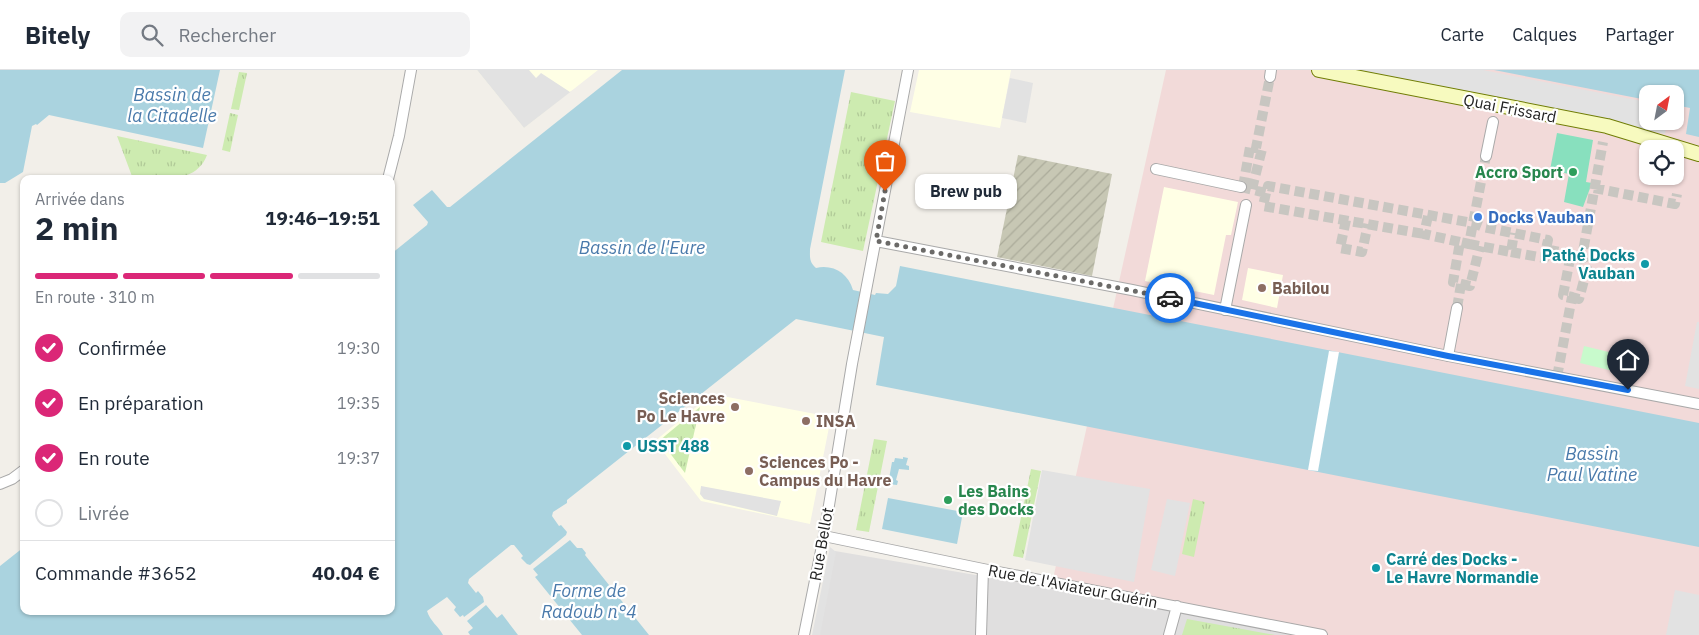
<!DOCTYPE html>
<html lang="fr">
<head>
<meta charset="utf-8">
<style>
  body { margin:0; font-family:"IBM Plex Sans",sans-serif; background:#f2f2f3; color:#1f2937; height:100vh; display:flex; flex-direction:column; font-size:19px; white-space:nowrap }
  * { box-sizing:border-box; margin:0 }
  p { font-size:16px; color:#747a83 }
  .icon { flex:none; width:28px; height:28px; fill:none; stroke:currentColor; stroke-width:2; stroke-linecap:round; stroke-linejoin:round }
  .map { position:relative; flex:1; overflow:hidden }
  .details { position:absolute; left:20px; top:105px; width:375px; height:440px; display:flex; flex-direction:column; background:#fff; border-radius:10px; box-shadow:0 1px 4px #0004 }
  .details>* { flex:none }
  .needle { width:32px; rotate:32deg }
  .fabs { position:absolute; left:1639px; top:15px; display:grid; gap:10px }
  .fabs a { display:grid; place-items:center; width:45px; height:45px; border-radius:10px; background:#fff; box-shadow:0 1px 4px #0004; font-size:25px }
  .pin { position:absolute; display:grid; place-items:center; width:42px; height:42px; color:#fff; margin:-51px -21px; border-radius:50% 50% 50% 0; rotate:-45deg; box-shadow:0 0 5px #0007 }
  .pin .icon { rotate:45deg }
  .courier { position:absolute; display:grid; place-items:center; width:50px; height:50px; margin:-25px; border:4px solid #1a73e8; border-radius:50%; background:#fff; color:#222; box-shadow:0 1px 6px #0007 }
  .bubble { position:absolute; height:35px; border-radius:10px; background:#fff; box-shadow:0 1px 4px #0004; font-size:16px; font-weight:700; line-height:35px; text-align:center }
  .headline em { font-style:normal; font-weight:700 }
  .headline div { display:flex; flex-direction:column-reverse }
  .headline { display:flex; align-items:center; justify-content:space-between; height:85px; padding:0 15px }
  h1 { font-size:32px; font-weight:700; line-height:38px }
  .bar { display:grid; grid-template-columns:repeat(4,1fr); gap:8px 5px; align-content:center; height:60px; padding:0 15px }
  .bar i { height:6px; border-radius:4px; background:#e0e1e3 }
  .bar .on { background:#db2777 }
  .bar p { grid-column:span 4 }
  .line { display:flex; align-items:center; gap:12px; padding:0 15px; border-top:1px solid #e0e1e3 }
  .line div { flex:1 }
  ol { padding:0 15px; list-style:none }
  li { display:flex; align-items:center; gap:15px; height:55px }
  li p { margin-inline-start:auto }
  li .icon { padding:5px; border-radius:50%; background:#db2777; color:#fff; stroke-width:4 }
  li:last-child { color:#747a83 }
  li i { width:28px; height:28px; border:2px solid #e0e1e3; border-radius:50% }
  header { display:flex; align-items:center; gap:30px; box-sizing:border-box; height:70px; padding:0 25px; background:#fff; border-bottom:1px solid #e0e1e3 }
  header strong { font-size:24px }
  nav { display:flex; gap:28px; margin-inline-start:auto; font-size:18px }
  .search { width:350px; height:45px; background:#f2f2f3; display:flex; align-items:center; gap:12px; box-sizing:border-box; padding:0 18px; border-radius:10px; color:#747a83; font-size:19px }
  .map>svg:first-child { display:block }
  .residential { fill:#e0dfdf }
  .commercial { fill:#f2dad9; fill-rule:evenodd }
  .education { fill:#ffffe5 }
  .construction { fill:url(#construction-furrows) }
  .grass { fill:url(#grass-tufts) }
  .park { fill:#c8facc }
  .pitch { fill:#88e0be }
  .parking { fill:#e2e2e2 }
  .water { fill:#aad3df }
  .pier { fill:#fff }
  .lines { fill:none; stroke-linecap:round; stroke-linejoin:round }
  .street-tunnel { stroke:#c8c6c1; stroke-width:10; stroke-dasharray:10 5; stroke-linecap:butt }
  .street-casing { stroke:#a9a9a9; stroke-width:12 }
  .secondary-casing { stroke:#707d05; stroke-width:16 }
  .street { stroke:#fff; stroke-width:10 }
  .secondary { stroke:#f7fabf; stroke-width:14 }
  .done { stroke:#6b6a68; stroke-width:5; stroke-dasharray:0 9 }
  .route { stroke:#1a73e8; stroke-width:6 }
  .leisure-dot { fill:#2e9e5b; stroke:#fff; stroke-width:2 }
  .shop-dot { fill:#3f7fe0; stroke:#fff; stroke-width:2 }
  .culture-dot { fill:#0f9aa8; stroke:#fff; stroke-width:2 }
  .education-dot { fill:#8d6e63; stroke:#fff; stroke-width:2 }
  .labels { text-anchor:middle; stroke-width:4.5; stroke-linejoin:round; paint-order:stroke }
  .street-label { font-size:16px; fill:#222; stroke:#fff }
  .leisure-label { font-size:16px; font-weight:bold; fill:#27864d; stroke:#fff; text-anchor:end }
  .shop-label { font-size:16px; font-weight:bold; fill:#366cbe; stroke:#fff; text-anchor:start }
  .culture-label { font-size:16px; font-weight:bold; fill:#0d838f; stroke:#fff; text-anchor:start }
  .education-label { font-size:16px; font-weight:bold; fill:#785e54; stroke:#fff; text-anchor:start }
  .water-label { font-size:18px; font-style:italic; fill:#4a7aab; stroke:#fff }
</style>
</head>
<body>
<header>
<strong>Bitely</strong>
<div class="search"><svg class="icon" aria-label="search" viewBox="0 0 24 24"><circle cx="10" cy="10" r="6"/><path d="M15 15l6 6"/></svg>Rechercher</div>
<nav><a>Carte</a><a>Calques</a><a>Partager</a></nav>
</header>
<div class="map">
<svg width="1699" height="565" viewBox="0 0 1699 565">
  <defs>
    <pattern id="construction-furrows" width="10" height="10" patternUnits="userSpaceOnUse" patternTransform="scale(1.25)"><rect width="10" height="10" fill="#c7c7b4"/><path d="M-1 1l2-2M0 10L10 0M9 11l2-2" fill="none" stroke="#abab9a"/></pattern>
    <pattern id="grass-tufts" width="24" height="20" patternUnits="userSpaceOnUse" patternTransform="scale(1.25)"><rect width="24" height="20" fill="#cdebb0"/><path d="M3 7l-1-3M5 7V3M7 7l1-3M15 17l-1-3M17 17v-4M19 17l1-3" fill="none" stroke="#b0c997"/></pattern>
  </defs>
  <rect width="100%" height="100%" fill="#f2efe9"/>
  <path class="residential" d="M835,481L1051,518L1298,565H818Z"/>
  <path class="commercial" d="M1166,0H1654L1699,7V565H1298L1051,518ZM1648,24H1675V51H1648ZM1648,79H1675V106H1648Z"/>
  <path class="education" d="M477,0H598L524,58Z
    M919,0H1011L1000,58L910,42Z
    M1164,117L1238,132L1231,165H1226L1214,225L1145,211Z
    M1248,198L1283,205L1277,238L1242,230Z
    M712,324L831,347L810,454L701,431L655,371Z"/>
  <path class="construction" d="M1018,85L1112,104L1092,206L997,187Z"/>
  <path class="grass" d="M239,2L247,3L239,40L231,39Z
    M851,22L895,31L863,181L821,172Z
    M230,43L238,45L230,82L222,80Z
    M117,66L207,85C196,115 158,109 133,109Z
    M943,105L961,109L959,120L952,119L948,135L932,132L935,122H939Z
    M700,337L685,403L660,370Z
    M874,369L887,371L869,462L856,460Z
    M1031,399L1041,401L1023,488L1013,486Z
    M1193,429L1205,432L1194,487L1182,484Z
    M1187,549L1275,565H1182Z"/>
  <path class="park" d="M1584,276L1621,285L1617,302L1580,293Z"/>
  <path class="pitch" d="M1557,63L1593,70L1586,112L1592,113L1583,137L1564,132L1569,104L1550,100Z"/>
  <path class="parking" d="M477,0H529L536,8L541,3L570,22L573,20L524,58Z
    M1343,0H1483L1647,32L1648,51H1667L1665,64Z
    M1010,8L1033,13L1026,53L1002,48Z
    M1697,252H1699V319L1685,316Z
    M1042,400L1150,419L1134,512L1025,490Z
    M701,416L781,431L777,446L704,429L700,424Z
    M1167,429L1190,433L1175,506L1151,500Z
    M830,477L836,482L820,565H812Z
    M1675,520L1699,525V565H1666Z"/>
  <path class="water" d="M0,0H220L203,78L49,45L37,55L36,54L32,56L23,102L5,113H0Z
    M622,0H845L810,179C810,187 809,192 816,198C833,194 848,203 853,220L875,225L876,223L888,224L896,216L900,196L1699,353V477L876,315L884,267L796,249L567,430V433L553,442L552,446L559,456L561,455L567,462L566,465L530,495L527,494L521,488L523,486L514,475H511L469,509L468,513L476,523L478,521L483,527L484,532L464,547L463,545L460,547L454,540L456,537L447,527L427,541C430,551 438,556 443,565H0V496L24,477V541H391V184L427,155L428,152L413,135L432,120L447,137H450Z
    M1494,0H1699V67L1686,64L1690,38L1675,35V24H1648L1647,30Z
    M903,387L908,388L906,395L909,396V400L899,399L896,410L898,411L897,415L888,414L892,392H894L895,388L903,389Z
    M888,428L963,442L957,474L882,459Z
    M570,470L577,478H582L586,483L585,485L649,565H582L535,507L538,505L533,499Z
    M486,535L497,548L502,544L518,565H470L468,562L473,558L467,551Z"/>
  <path class="pier" d="M1329,281L1339,282L1318,401L1308,400Z"/>
  <g class="lines">
    <path class="street-tunnel" d="M1241,117L1266,123L1268,116L1473,153L1483,157L1548,170L1546,179L1582,187
      M1243,117L1250,77L1256,78
      M1594,118L1675,134L1677,124
      M1252,119L1262,79L1256,78L1270,7
      M1266,123L1263,136L1424,164
      M1428,146L1424,164L1460,172
      M1346,150L1340,178L1362,182L1368,154
      M1469,174L1511,182L1514,163
      M1511,182L1545,188L1546,179
      M1461,214L1470,216L1480,176
      M1572,227L1579,229L1587,199L1582,187L1603,72
      M1457,238L1461,214L1453,212L1460,172L1469,174L1486,86
      M1557,307L1572,227L1563,225L1571,184"/>
    <defs>
      <path id="street" d="M1270,7L1271,0
        M1486,86L1493,52
        M1156,99L1241,117
        M388,109L399,66L411,0
        M876,171L1132,220L1448,286L1699,334
        M1225,240L1246,135
        M1448,286L1457,238
        M0,414L12,409L24,400
        M824,466L983,499L1322,565
        M804,565L824,466L852,294L908,0
        M981,565L983,499
        M1169,565L1177,536"/>
      <path id="secondary" d="M1319,0L1607,56L1699,84"/>
    </defs>
    <use href="#street" class="street-casing"/>
    <use href="#secondary" class="secondary-casing"/>
    <use href="#street" class="street"/>
    <use href="#secondary" class="secondary"/>
  </g>
  <g class="lines">
    <path class="done" d="M885,121L876,171L1170,228"/>
    <path class="route" d="M1170,228L1448,286L1628,320"/>
  </g>
  <g class="leisure-dot">
    <circle cx="1573" cy="102" r="5"/>
    <circle cx="948" cy="430" r="5"/>
  </g>
  <circle class="shop-dot" cx="1478" cy="147" r="5"/>
  <g class="culture-dot">
    <circle cx="1645" cy="194" r="5"/>
    <circle cx="627" cy="376" r="5"/>
    <circle cx="1376" cy="498" r="5"/>
  </g>
  <g class="education-dot">
    <circle cx="1262" cy="218" r="5"/>
    <circle cx="735" cy="337" r="5"/>
    <circle cx="806" cy="351" r="5"/>
    <circle cx="749" cy="401" r="5"/>
  </g>
  <g class="labels">
    <g class="street-label">
      <text transform="translate(1510 38) rotate(11)" y="6">Quai Frissard</text>
      <text transform="translate(821 474) rotate(-80)" y="6">Rue Bellot</text>
      <text transform="translate(1073 516) rotate(11)" y="6">Rue de l'Aviateur Guérin</text>
    </g>
    <g class="leisure-label">
      <text x="1563" y="108">Accro Sport</text>
      <text x="958" y="427" text-anchor="start">Les Bains<tspan x="958" dy="18">des Docks</tspan></text>
    </g>
    <g class="shop-label">
      <text x="1488" y="153">Docks Vauban</text>
    </g>
    <g class="culture-label">
      <text x="1635" y="191" text-anchor="end">Pathé Docks<tspan x="1635" dy="18">Vauban</tspan></text>
      <text x="637" y="382">USST 488</text>
      <text x="1386" y="495">Carré des Docks -<tspan x="1386" dy="18">Le Havre Normandie</tspan></text>
    </g>
    <g class="education-label">
      <text x="1272" y="224">Babilou</text>
      <text x="725" y="334" text-anchor="end">Sciences<tspan x="725" dy="18">Po Le Havre</tspan></text>
      <text x="816" y="357">INSA</text>
      <text x="759" y="398">Sciences Po -<tspan x="759" dy="18">Campus du Havre</tspan></text>
    </g>
    <g class="water-label">
      <text x="172" y="31">Bassin de<tspan x="172" dy="21">la Citadelle</tspan></text>
      <text x="642" y="184">Bassin de l'Eure</text>
      <text x="1592" y="390">Bassin<tspan x="1592" dy="21">Paul Vatine</tspan></text>
      <text x="589" y="527">Forme de<tspan x="589" dy="21">Radoub n°4</tspan></text>
    </g>
  </g>
</svg>
<div class="fabs">
<a><svg class="needle" viewBox="-14 -14 28 28"><path d="M0-13l5 13h-10z" fill="#e53935"/><path d="M0 13l5-13h-10z" fill="#747a83"/></svg></a>
<a><svg class="icon" aria-label="locate" viewBox="0 0 24 24"><circle cx="12" cy="12" r="6"/><path d="M12 2v4M12 18v4M2 12h4M18 12h4"/></svg></a>
</div>
<div class="pin" style="left:885px;top:121px;background:#ea580c"><svg class="icon" aria-label="bag" viewBox="0 0 24 24"><path d="M5 8h14l-1 12H6zM9 8a3 3 0 0 1 6 0"/></svg></div>
<div class="pin" style="left:1628px;top:320px;background:#1f2937"><svg class="icon" aria-label="home" viewBox="0 0 24 24"><path d="M3 11l9-7 9 7M6 9v11h12V9"/></svg></div>
<div class="courier" style="left:1170px;top:228px"><svg class="icon" aria-label="car" viewBox="0 0 24 24"><path d="M5 17H2v-5l4-1 3-4h7l3 4 3 1v5h-3M9 17h6M6 11h13"/><circle cx="7" cy="17" r="2"/><circle cx="17" cy="17" r="2"/></svg></div>
<div class="bubble" style="left:915px;top:104px;width:102px">Brew pub</div>
<section class="details">
<div class="headline"><div><h1>2 min</h1><p>Arrivée dans</p></div><em>19:46–19:51</em></div>
<div class="bar"><i class="on"></i><i class="on"></i><i class="on"></i><i></i><p>En route · 310 m</p></div>
<ol>
<li><svg class="icon" aria-label="check" viewBox="0 0 24 24"><path d="M5 12l5 5 9-10"/></svg>Confirmée<p>19:30</p></li>
<li><svg class="icon" aria-label="check" viewBox="0 0 24 24"><path d="M5 12l5 5 9-10"/></svg>En préparation<p>19:35</p></li>
<li><svg class="icon" aria-label="check" viewBox="0 0 24 24"><path d="M5 12l5 5 9-10"/></svg>En route<p>19:37</p></li>
<li><i></i>Livrée</li>
</ol>
<div class="line" style="height:65px"><div>Commande #3652</div><b>40.04 €</b></div>
</section>
</div>
</body>
</html>
